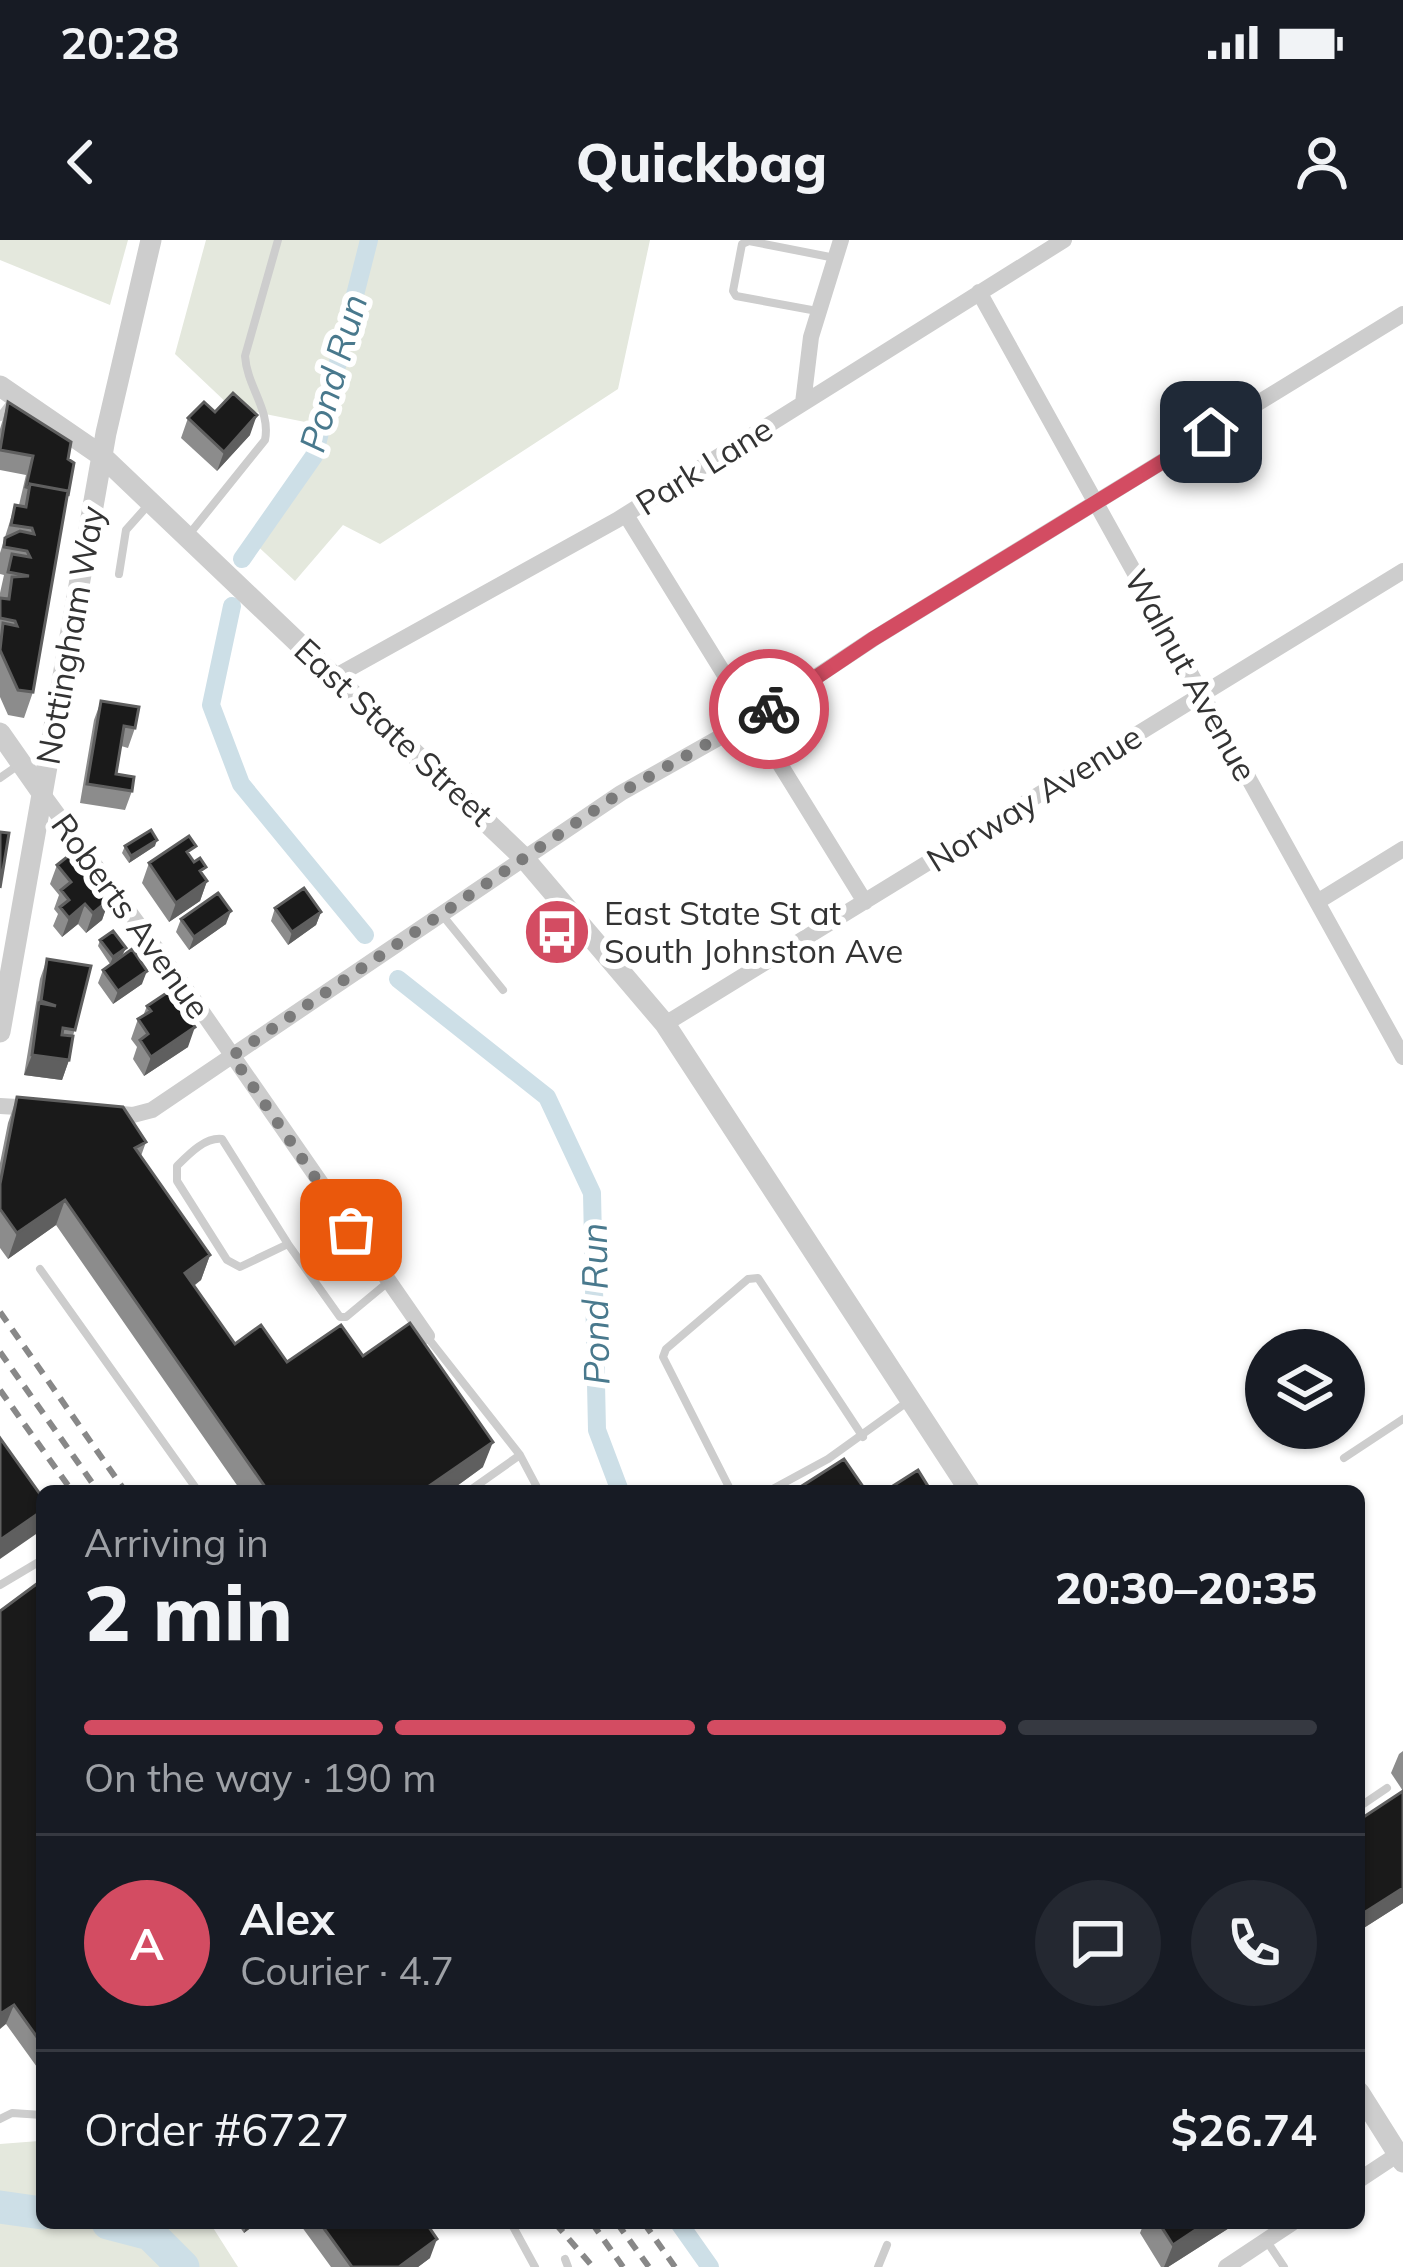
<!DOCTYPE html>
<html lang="en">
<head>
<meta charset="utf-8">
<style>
  body { margin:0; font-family:Mulish,sans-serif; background:#242831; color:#f1f3f6; height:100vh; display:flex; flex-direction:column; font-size:45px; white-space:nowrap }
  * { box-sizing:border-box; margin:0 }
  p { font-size:39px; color:#9ea1a6 }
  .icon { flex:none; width:66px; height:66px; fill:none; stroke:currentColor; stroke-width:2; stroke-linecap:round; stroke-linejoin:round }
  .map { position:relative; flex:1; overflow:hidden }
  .side { position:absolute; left:36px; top:1245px; width:1329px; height:744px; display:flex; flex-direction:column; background:#171b24; border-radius:18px; box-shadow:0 3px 9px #0004 }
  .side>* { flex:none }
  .tools { position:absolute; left:1245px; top:1089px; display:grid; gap:24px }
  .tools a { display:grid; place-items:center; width:120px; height:120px; border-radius:50%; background:#171b24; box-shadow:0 3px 9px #0004; font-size:60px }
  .pin { position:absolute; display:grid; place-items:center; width:102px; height:102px; color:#fff; margin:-51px; border-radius:24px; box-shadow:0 6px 18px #0006 }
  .courier { position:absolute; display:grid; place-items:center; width:120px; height:120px; margin:-60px; border:9px solid #d34c62; border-radius:50%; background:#fff; color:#222; box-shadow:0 3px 15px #0007 }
  .headline em { font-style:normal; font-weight:800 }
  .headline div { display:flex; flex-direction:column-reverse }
  .headline { display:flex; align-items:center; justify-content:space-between; height:204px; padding:0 48px }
  h1 { font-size:78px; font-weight:800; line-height:90px }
  .bar { display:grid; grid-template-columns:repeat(4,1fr); gap:18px 12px; align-content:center; height:144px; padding:0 48px }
  .bar i { height:15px; border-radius:9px; background:#363941 }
  .bar .current { background:#d34c62 }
  .bar p { grid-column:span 4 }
  .line { display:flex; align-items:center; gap:30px; padding:0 48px; border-top:3px solid #363941 }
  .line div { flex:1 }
  .round { display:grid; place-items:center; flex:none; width:126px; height:126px; border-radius:63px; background:#242831 }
  .status { display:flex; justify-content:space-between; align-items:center; height:84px; padding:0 60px; background:#171b24; direction:ltr }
  .status svg { height:33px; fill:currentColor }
  header { display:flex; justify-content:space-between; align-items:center; height:156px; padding:0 48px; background:#171b24; font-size:54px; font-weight:800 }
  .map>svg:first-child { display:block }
  .green { fill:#e4e8dd }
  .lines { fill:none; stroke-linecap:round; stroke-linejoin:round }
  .canal { stroke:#cddfe7; stroke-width:18 }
  .river { stroke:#cddfe7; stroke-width:33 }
  .service { stroke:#cdcdcd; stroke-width:8 }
  .minor { stroke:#cdcdcd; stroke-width:16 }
  .tertiary { stroke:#cdcdcd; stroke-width:21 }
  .rail { stroke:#888; stroke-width:6; stroke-dasharray:12 9; stroke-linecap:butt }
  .wall { fill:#8c8c8c }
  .shaded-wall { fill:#5f5f5f }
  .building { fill:#1a1a1a; stroke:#5f5f5f; stroke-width:3 }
  .done { stroke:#7a7a7a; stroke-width:12; stroke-dasharray:0 21.6 }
  .route { stroke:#d34c62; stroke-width:15 }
  .labels { text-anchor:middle; stroke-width:12; stroke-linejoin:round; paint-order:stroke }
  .street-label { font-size:33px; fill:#333; stroke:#fff }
  .poi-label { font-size:33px; fill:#333; stroke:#fff; text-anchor:start }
  .water-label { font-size:36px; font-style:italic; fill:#49798d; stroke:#fff }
</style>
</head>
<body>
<div class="status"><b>20:28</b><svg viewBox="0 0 49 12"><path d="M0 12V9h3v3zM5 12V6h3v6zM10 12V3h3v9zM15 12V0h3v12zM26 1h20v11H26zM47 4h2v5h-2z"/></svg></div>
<header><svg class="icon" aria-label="back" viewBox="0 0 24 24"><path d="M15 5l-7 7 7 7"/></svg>Quickbag<svg class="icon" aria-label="person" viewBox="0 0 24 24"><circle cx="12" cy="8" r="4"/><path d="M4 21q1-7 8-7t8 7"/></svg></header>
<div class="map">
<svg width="1403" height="2027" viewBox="0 0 1403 2027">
  <rect width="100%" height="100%" fill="#fff"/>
  <path class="green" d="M0,0H128L110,65L0,20Z
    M206,0H650L618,149L380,304L343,285L295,341L252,301L330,187L231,167L175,114Z
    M39,1901H42V1983H210L238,2027H0V1904Z"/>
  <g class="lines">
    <path class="canal" d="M242,319L314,216L369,0
      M232,366L211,465L241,544L365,695
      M398,739L547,857L592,953L597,1190L620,1251
      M679,1983L710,2027"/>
    <path class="river" d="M0,1967L42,1973
      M108,1983L150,1994L183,2027"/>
    <path class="service" d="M817,71L736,56L733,51L742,4L749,1L835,18
      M0,177L11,162
      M191,292L265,200C271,170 247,147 245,116L278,0
      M119,334L126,290L150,263
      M0,538L20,524
      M443,676L503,750
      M288,1004L240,1027L227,1020L177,941V926C189,914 205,897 222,899L288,1004L340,1077H346L387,1043
      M40,1029L198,1251
      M428,1098L520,1215L539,1251
      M1344,1218L1403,1179
      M469,1251L520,1215
      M731,1251L663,1117L666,1109L748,1039L758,1038L863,1197
      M769,1251L828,1219L910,1160
      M0,1345L42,1320
      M1359,1567L1387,1548
      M0,1879L12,1873L42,1875
      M511,1983L535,2027
      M1268,2003L1284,2027
      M565,2019L568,2027
      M878,2027L887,2005"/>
    <path class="minor" d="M979,52L1403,817
      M803,163L811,97L841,0
      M626,275L865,662
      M336,436L617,280L1064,0
      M42,553L196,763L427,1096
      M1317,662L1403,609
      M665,784L1403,331
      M0,866L35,868
      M109,873L133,875L152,870L621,553L754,478L873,399L1403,74
      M1359,1940L1403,1911
      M1226,2027L1292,1983"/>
    <path class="tertiary" d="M0,146L102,216L523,617L665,784L970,1251
      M0,493L42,553
      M0,792L106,193L151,0
      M1359,1852L1403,1922"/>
    <path class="rail" d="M0,1072L125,1251
      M0,1112L98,1251
      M0,1150L72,1251
      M555,1983L593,2027
      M592,1983L623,2027
      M617,1983L649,2027
      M644,1983L675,2027"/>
  </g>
  <path class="wall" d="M8,162L68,219L66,259L33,452L24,478L8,475L0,457V353L4,335L0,334V313L15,265H19L26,235L0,230V189Z
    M215,172L250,195L217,231L181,198L188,178Z
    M101,461L135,488L128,508L121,506L116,534L132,551L125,570L80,563L94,480Z
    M125,606H155L129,623L122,613Z
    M149,623L203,635L207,641L200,661L169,682L142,643Z
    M57,625L109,660L102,680L86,693L78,684L62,697L53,686L58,674L54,669L59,655L50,644Z
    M275,668L321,672L316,685L288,705L271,681Z
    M181,679L226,684L189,710L176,692Z
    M100,700L123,714L110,724L98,706Z
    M47,719L91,726L73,796L69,820L62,840L24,835L40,739Z
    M103,730L142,744L113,764L98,743Z
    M147,766L188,807L144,836L133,819L137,807L131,799L138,779L143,776Z
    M17,857L146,902L141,916L210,1015L201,1040L194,1046L235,1104L287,1122L363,1116L483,1227L450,1251H241L56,985L8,1019L0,1008V923L8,883Z
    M42,1340V1834L6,1784Z
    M1403,1511V1663L1359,1691V1580L1403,1551L1391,1533L1399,1514Z
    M237,1983H257L244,1993Z
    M299,1983H426L430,2018L418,2027H331Z
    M1144,1983H1237L1168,2027H1161L1140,1993Z"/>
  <path class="shaded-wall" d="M257,175L250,195L217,231L224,212Z
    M157,600L155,606L129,623L131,616Z
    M207,641L200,661L169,682L176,663Z
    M109,660L102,680L86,693L93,673Z
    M85,664L78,684L62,697L69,678Z
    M231,671L226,684L189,710L194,697Z
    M321,672L316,685L288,705L292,692Z
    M126,708L123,714L110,724L113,717Z
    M147,731L142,744L113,764L118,751Z
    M195,787L188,807L144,836L151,817Z
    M32,815L69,820L62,840L24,835Z
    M65,960L56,985L8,1019L17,993Z
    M210,1015L201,1040L175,1059L185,1033Z
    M493,1202L483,1227L450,1251H422Z
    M42,1271V1283L39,1292L0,1319V1300Z
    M1403,1648V1663L1359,1691V1676Z
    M14,1765L6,1784L0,1789V1774Z
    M247,1983H257L244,1993Z
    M1206,1983H1237L1168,2027H1164L1173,2005Z
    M437,1999L430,2018L418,2027H399Z"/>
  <path class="building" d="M233,153L257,175L224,212L188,178L204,162L215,172Z
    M8,162L71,202L68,219L74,223L68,256V251L30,244L29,248L26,247L33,216L0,210Z
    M30,244L68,251L33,452L18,450L0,410L3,383L17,386L15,381L0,378V358L9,359L12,337L29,336L8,332L12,314L30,317L27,311L4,307L5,298L20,291L34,294L32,288L11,285L15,265L26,267Z
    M101,461L139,467L135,488L124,486L116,534L134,537L132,551L87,544Z
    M151,590L157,600L131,616L125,606Z
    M0,592L9,593L0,648Z
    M189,596L196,606L187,612L194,622L200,618L206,627L200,631L207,641L176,663L149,623Z
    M72,613L109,660L93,673L85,664L69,678L60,667L69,660L61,650L71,642L57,625Z
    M304,648L321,672L292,692L275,668Z
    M218,653L231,671L194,697L181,679Z
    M113,691L126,708L113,717L100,700Z
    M132,709L147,731L118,751L103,730Z
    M47,719L91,726L75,790L63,788L62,795L73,796L69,820L32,815L39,763L56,766L41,761Z
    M171,750L195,787L151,817L140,800L148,794L138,779L151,771L147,766Z
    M17,857L123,867L146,902L135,908L210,1015L185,1033L235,1104L261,1085L287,1122L341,1085L363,1116L410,1083L493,1202L422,1251H268L65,960L17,993L0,969V944Z
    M0,1198L42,1257V1271L0,1300Z
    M844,1219L866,1251H794Z
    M918,1230L931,1251H885Z
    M42,1340V1804L14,1765L0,1774V1371Z
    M1403,1551V1648L1359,1676V1580Z
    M320,1983H426L437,1999L399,2027H352Z
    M1159,1983H1206L1173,2005Z"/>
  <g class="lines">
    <path class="done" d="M351,990L232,816L620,553L769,469"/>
    <path class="route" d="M769,469L873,399L1211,192"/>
  </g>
  <defs>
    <symbol id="bus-disc" viewBox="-11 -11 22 22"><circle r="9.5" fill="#d34c62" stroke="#fff"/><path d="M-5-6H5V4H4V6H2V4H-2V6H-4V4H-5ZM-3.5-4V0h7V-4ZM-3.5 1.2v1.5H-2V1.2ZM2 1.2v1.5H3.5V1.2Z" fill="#fff"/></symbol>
  </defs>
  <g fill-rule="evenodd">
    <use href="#bus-disc" x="519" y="654" width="76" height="76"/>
  </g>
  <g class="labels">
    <g class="street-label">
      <text transform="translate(704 226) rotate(-32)" y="12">Park Lane</text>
      <text transform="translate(70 395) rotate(-80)" y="12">Nottingham Way</text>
      <text transform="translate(1191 435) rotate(61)" y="12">Walnut Avenue</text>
      <text transform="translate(394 492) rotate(43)" y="12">East State Street</text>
      <text transform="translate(1034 558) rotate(-32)" y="12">Norway Avenue</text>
      <text transform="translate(131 676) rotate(54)" y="12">Roberts Avenue</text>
    </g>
    <g class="poi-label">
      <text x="604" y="685">East State St at<tspan x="604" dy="38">South Johnston Ave</tspan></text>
    </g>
    <g class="water-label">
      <text transform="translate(333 133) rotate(-74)" y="13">Pond Run</text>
      <text transform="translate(595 1064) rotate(-91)" y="13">Pond Run</text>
    </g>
  </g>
</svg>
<div class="tools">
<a><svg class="icon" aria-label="layers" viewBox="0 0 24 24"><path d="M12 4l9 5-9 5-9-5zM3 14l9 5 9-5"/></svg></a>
</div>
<div class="pin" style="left:351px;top:990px;background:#ea580c"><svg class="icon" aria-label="bag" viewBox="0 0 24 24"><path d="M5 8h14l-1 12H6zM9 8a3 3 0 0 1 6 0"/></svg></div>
<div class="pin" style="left:1211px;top:192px;background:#1f2937"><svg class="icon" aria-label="home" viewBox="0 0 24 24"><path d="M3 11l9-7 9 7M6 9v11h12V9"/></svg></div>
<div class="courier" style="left:769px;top:469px"><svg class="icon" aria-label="bike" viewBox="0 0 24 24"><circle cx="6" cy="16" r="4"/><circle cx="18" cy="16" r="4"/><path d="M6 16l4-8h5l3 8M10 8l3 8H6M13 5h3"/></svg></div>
<section class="side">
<div class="headline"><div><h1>2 min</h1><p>Arriving in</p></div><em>20:30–20:35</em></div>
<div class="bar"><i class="current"></i><i class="current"></i><i class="current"></i><i></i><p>On the way · 190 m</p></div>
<div class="line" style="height:216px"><b class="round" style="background:#d34c62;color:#fff">A</b><div><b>Alex</b><p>Courier · 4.7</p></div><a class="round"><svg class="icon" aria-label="chat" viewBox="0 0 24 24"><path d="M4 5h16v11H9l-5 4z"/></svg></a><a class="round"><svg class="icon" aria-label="phone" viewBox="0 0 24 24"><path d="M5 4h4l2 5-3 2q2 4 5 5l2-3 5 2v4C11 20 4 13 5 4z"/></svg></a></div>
<div class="line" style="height:156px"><div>Order #6727</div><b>$26.74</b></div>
</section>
</div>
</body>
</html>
